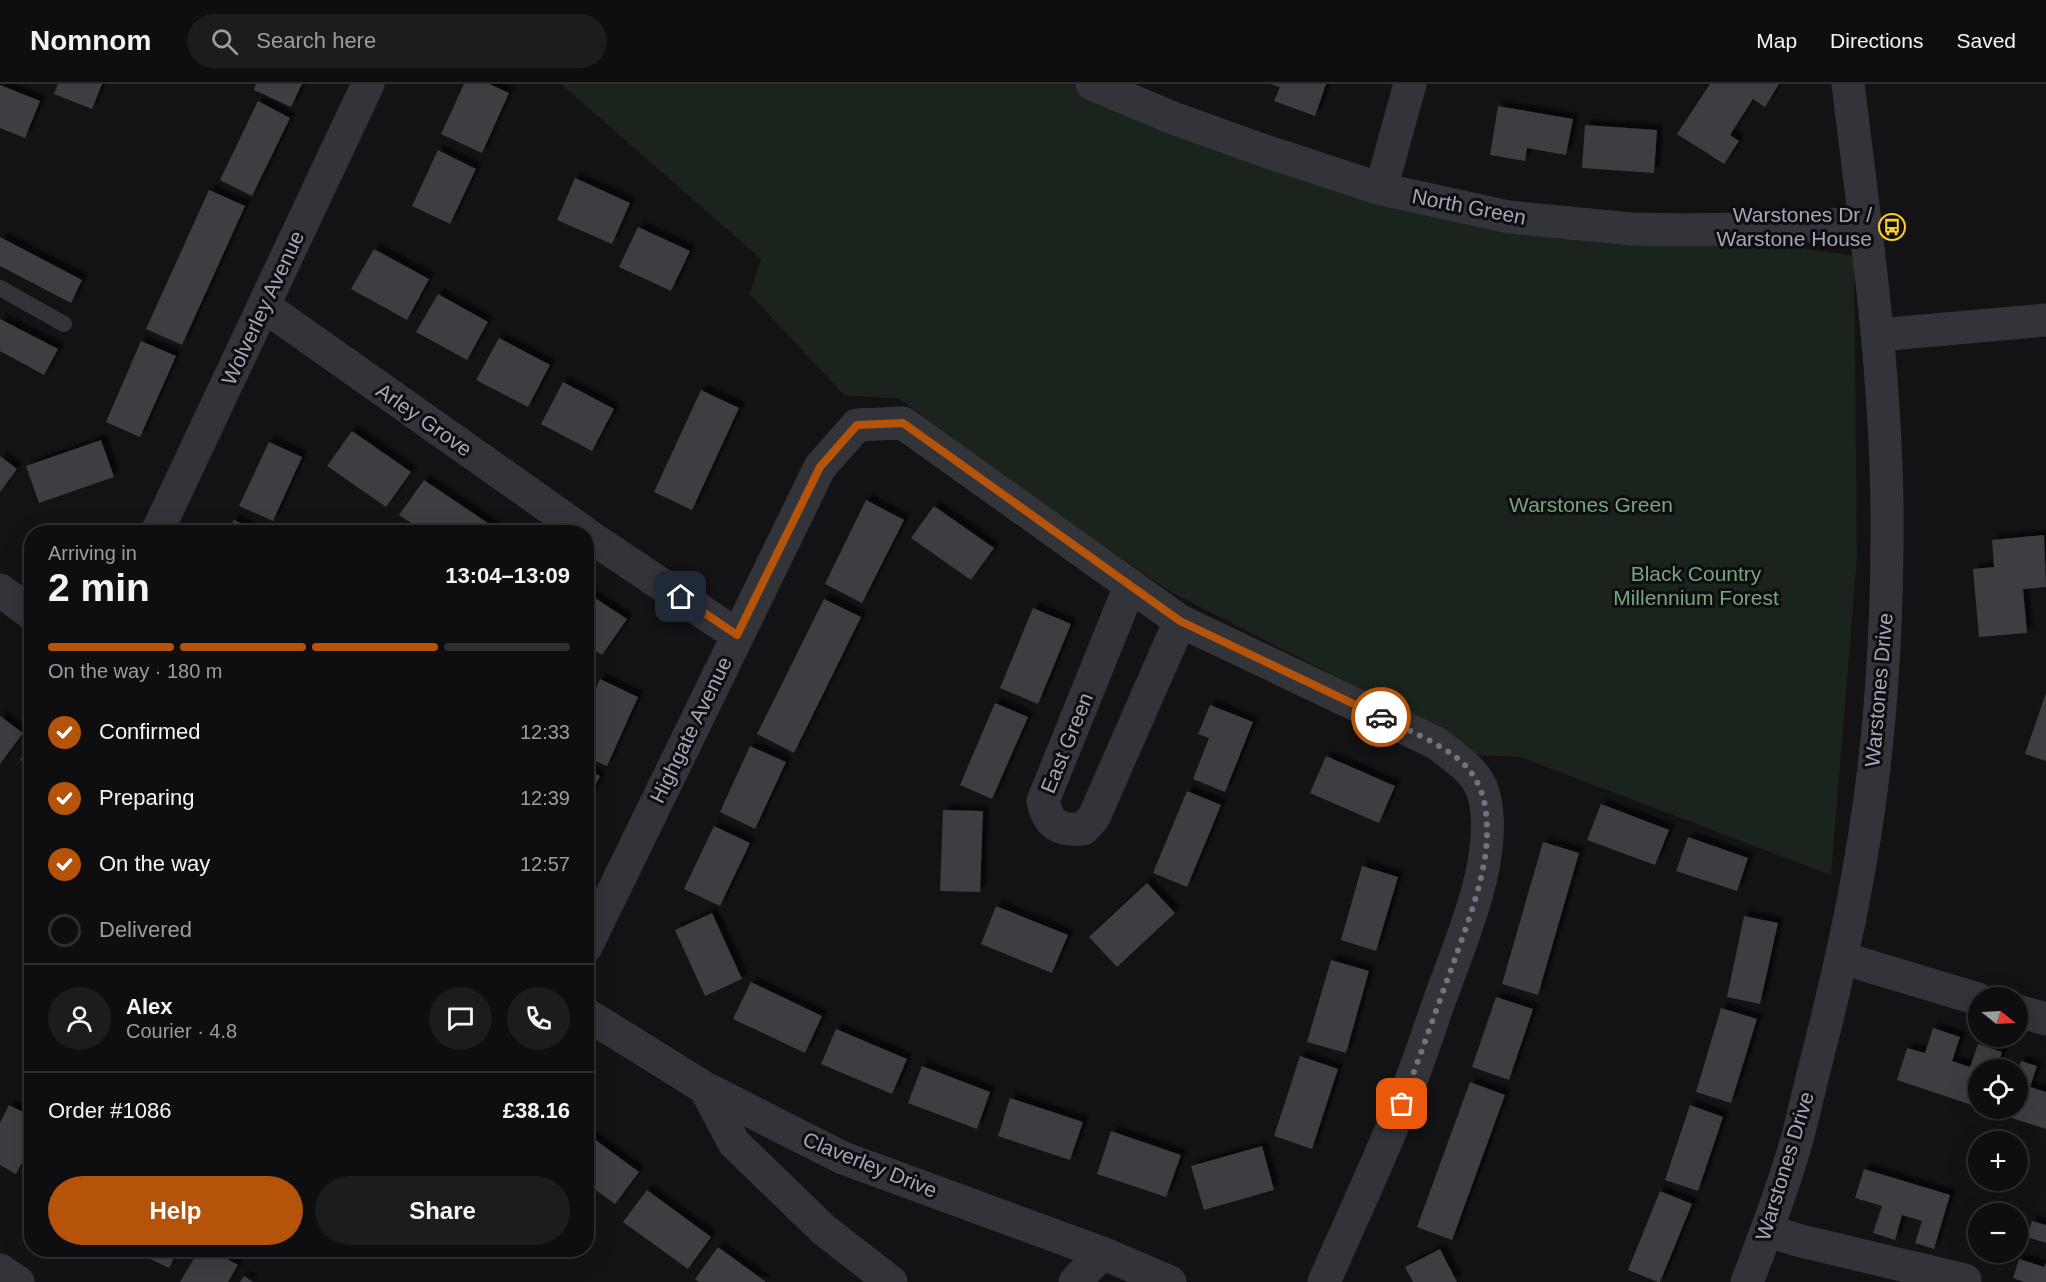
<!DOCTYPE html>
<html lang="en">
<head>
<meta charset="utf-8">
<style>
  body { margin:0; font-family:Helvetica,sans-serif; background:#1c1c1e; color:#f1f3f6; height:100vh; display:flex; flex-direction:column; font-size:22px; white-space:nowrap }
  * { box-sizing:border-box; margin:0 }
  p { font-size:20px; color:#9b9c9f }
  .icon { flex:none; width:33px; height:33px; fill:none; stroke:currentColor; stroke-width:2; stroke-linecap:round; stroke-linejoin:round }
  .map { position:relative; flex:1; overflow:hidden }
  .panel { position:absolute; left:24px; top:441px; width:570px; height:732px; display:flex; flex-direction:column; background:#0e0e10; border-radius:24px; box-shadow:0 6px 24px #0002,0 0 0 2px #2e2e30 }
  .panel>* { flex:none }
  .needle { width:39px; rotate:108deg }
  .controls { position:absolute; left:1968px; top:903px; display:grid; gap:12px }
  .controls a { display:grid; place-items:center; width:60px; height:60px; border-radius:50%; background:#0e0e10; box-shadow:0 6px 24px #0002,0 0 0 2px #2e2e30; font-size:30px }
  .pin { position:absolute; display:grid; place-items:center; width:51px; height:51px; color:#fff; margin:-26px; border-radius:12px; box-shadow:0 3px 9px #0006 }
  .courier { position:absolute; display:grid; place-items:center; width:60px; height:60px; margin:-30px; border:4px solid #b45309; border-radius:50%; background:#fff; color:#222; box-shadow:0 2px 8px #0007 }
  .headline em { font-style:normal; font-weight:700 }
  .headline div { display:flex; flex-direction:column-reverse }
  .headline { display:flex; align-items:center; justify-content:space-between; height:102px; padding:0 24px }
  h1 { font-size:39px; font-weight:700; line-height:45px }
  .bar { display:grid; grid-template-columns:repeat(4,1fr); gap:9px 6px; align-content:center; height:72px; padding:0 24px }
  .bar i { height:8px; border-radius:4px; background:#2e2e30 }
  .bar .active { background:#b45309 }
  .bar p { grid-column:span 4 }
  .line { display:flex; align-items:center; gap:15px; padding:0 24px; border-top:2px solid #2e2e30 }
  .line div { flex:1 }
  .round { display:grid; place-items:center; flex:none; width:63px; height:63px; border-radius:32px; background:#1c1c1e }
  ol { padding:0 24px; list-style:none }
  li { display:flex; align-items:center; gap:18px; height:66px }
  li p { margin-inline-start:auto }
  li .icon { padding:6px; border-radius:50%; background:#b45309; color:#fff; stroke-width:4 }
  li:last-child { color:#9b9c9f }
  li i { width:33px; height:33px; border:3px solid #2e2e30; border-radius:50% }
  .primary-button { display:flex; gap:12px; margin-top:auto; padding:12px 24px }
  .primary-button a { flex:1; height:69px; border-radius:36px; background:#b45309; color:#fff; font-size:24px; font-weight:700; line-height:69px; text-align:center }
  .primary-button a+a { background:#1c1c1e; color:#f1f3f6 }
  header { display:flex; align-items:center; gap:36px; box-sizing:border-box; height:84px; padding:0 30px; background:#0e0e10; border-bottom:2px solid #2e2e30 }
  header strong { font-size:28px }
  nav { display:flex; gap:33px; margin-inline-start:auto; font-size:21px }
  .search { width:420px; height:54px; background:#1c1c1e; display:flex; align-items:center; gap:15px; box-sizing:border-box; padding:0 21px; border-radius:33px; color:#9b9c9f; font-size:22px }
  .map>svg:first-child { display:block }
  .green { fill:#1a231c }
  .building { fill:#3c3c43; filter:url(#shadow) }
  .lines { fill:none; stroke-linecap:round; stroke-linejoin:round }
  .service { stroke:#33333a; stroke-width:16 }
  .minor { stroke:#33333a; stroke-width:33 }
  .tertiary { stroke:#33333a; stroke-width:33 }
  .done { stroke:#71737e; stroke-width:6; stroke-dasharray:0 10.8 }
  .route { stroke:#b45309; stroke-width:8 }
  .labels { text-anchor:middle; stroke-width:6; stroke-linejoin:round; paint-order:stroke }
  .street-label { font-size:21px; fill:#a3a6b7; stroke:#0e0e10 }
  .poi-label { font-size:21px; fill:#a3a6b7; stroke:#0e0e10; text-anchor:end }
  .park-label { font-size:21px; fill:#77a480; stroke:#0e0e10 }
</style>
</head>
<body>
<header>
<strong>Nomnom</strong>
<div class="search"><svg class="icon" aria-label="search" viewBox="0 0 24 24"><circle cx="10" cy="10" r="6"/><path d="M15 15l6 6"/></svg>Search here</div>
<nav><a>Map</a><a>Directions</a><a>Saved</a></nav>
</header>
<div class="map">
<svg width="2046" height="1198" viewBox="0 0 2046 1198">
  <defs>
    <filter id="shadow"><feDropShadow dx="5.5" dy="-5.5" stdDeviation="1.5" flood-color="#0009"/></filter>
  </defs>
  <rect width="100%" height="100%" fill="#131315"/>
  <path class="green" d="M561,0H1072L1426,130L1619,161L1757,157L1854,172L1857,474L1831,791L1520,673L1470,671L1446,649L1169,507L1010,398L900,315L844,311L750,210L761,175Z"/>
  <path class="building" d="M58,0H102L92,25L54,10Z
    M256,0H302L291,23L254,6Z
    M464,0H489L509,9L482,69L441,50Z
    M1271,0H1326L1315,32L1274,17L1280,3Z
    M1710,0H1779L1765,23L1753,15L1730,51L1739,57L1724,80L1677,50Z
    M0,1L40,17L25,54L0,44Z
    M258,17L290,34L252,112L220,96Z
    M1498,22L1573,35L1566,71L1527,64L1525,77L1490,71Z
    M1585,41L1657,46L1654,89L1582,84Z
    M438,66L476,85L450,140L412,122Z
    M575,94L630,119L612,160L557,136Z
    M209,106L245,122L182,261L146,245Z
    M638,143L690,167L671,207L619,183Z
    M0,153L82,196L71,219L0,182Z
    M374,165L429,195L407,236L351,205Z
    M438,210L488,238L467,276L416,248Z
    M0,235L58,265L44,291L0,267Z
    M499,254L550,281L528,323L476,296Z
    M141,257L176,272L140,353L106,338Z
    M563,298L614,325L592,367L541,340Z
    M701,306L739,324L692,426L654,408Z
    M352,347L411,388L386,423L327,382Z
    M101,356L114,393L39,419L26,382Z
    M269,358L302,373L273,437L239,422Z
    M0,372L17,385L0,408Z
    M424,396L501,448H425L399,431Z
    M866,416L904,436L862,519L825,500Z
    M934,422L994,464L971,496L911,454Z
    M234,436L258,448H227Z
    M2044,451L2046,503L2023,505L2027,549L1979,553L1973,485L1994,483L1992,456Z
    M586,508L627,535L602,571L586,561Z
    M824,515L861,533L794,669L757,650Z
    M1033,524L1071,540L1038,620L1000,604Z
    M600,595L638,613L607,682L586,673V626Z
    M2046,609V677L2025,670Z
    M995,619L1028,633L992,715L960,701Z
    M1210,621L1253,638L1225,708L1193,695L1209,654L1198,650Z
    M0,632L23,649L0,680Z
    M32,661V684L20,676Z
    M750,662L786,678L755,745L720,728Z
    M1326,672L1395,702L1379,739L1310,709Z
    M586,686L600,692L586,721Z
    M1187,707L1221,721L1187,803L1153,789Z
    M1601,720L1669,746L1655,781L1587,756Z
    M943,726L983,727L980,808L940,807Z
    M714,742L750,759L720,822L684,805Z
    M1688,753L1748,774L1737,807L1676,787Z
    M1543,758L1579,769L1538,911L1502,900Z
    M1362,782L1398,793L1376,867L1341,856Z
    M1147,799L1175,829L1117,883L1089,853Z
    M996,822L1068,851L1052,889L981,860Z
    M712,829L742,895L705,912L675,846Z
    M1744,832L1778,839L1760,920L1727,913Z
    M1331,876L1369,887L1346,969L1307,958Z
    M751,898L822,932L805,969L733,935Z
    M1496,913L1533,925L1509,996L1472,983Z
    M1721,924L1757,935L1731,1019L1696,1008Z
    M1933,944L1960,953L1952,977L1970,983L1978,960L2002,968L1996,986H1978V1023L1897,996L1907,964L1925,969Z
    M836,945L907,975L892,1010L821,980Z
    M1300,972L1338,985L1312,1065L1274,1052Z
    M2021,977L2037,982L2030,1003L2046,1008V1045L1984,1025L2018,1024V988Z
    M922,982L990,1008L977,1045L908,1019Z
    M1470,998L1505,1011L1452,1156L1417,1143Z
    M1010,1014L1083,1038L1070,1076L998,1052Z
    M9,1021L32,1032V1060L16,1090L0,1081V1039Z
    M1690,1021L1723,1033L1698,1107L1665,1096Z
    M1111,1047L1181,1071L1166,1113L1097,1090Z
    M586,1049L639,1088L615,1120L586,1099Z
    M1262,1062L1274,1106L1204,1126L1191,1082Z
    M1864,1085L1950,1111L1934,1165L1915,1159L1922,1137L1902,1131L1895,1156L1873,1149L1882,1122L1855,1114Z
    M647,1106L711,1153L688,1185L623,1138Z
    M1660,1107L1692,1120L1660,1198H1658L1628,1186Z
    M2032,1137L2046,1141V1159L2027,1153Z
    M718,1163L766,1198H699L695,1195Z
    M1440,1165L1457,1198H1413L1405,1183Z
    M131,1166H178L169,1184Z
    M199,1166H211L238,1181L228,1198H180Z
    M2019,1175L2044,1183L2046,1179V1198H2024L2013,1194Z
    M244,1192L253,1198H240Z"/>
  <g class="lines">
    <path class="service" d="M0,204L64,240"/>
    <path class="minor" d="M1092,0L1173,34L1268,68L1381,105L1509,133L1631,145L1681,146L1747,145L1865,139
      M1381,105L1410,0
      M264,222L584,448
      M1878,251L2046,236
      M157,448L368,0
      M586,450L737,551
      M1130,502L1043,717C1048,741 1059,747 1083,745L1094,733L1180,537
      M0,506L32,530
      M586,863L820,383L857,341L903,339L1180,537L1436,659C1453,673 1476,686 1483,708C1501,768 1461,857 1440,915C1427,951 1416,987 1401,1022C1377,1081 1350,1139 1324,1198
      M1842,874L1978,915
      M2018,927L2046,935
      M586,930L705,1004L843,1074L1102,1169L1170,1198
      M705,1004L734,1059L824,1146L891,1198
      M1767,1146L1797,1156L1965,1196
      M1075,1198L1102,1169
      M1747,1198C1765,1152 1782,1106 1796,1059C1805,1026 1812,992 1821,959C1836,899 1850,840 1860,779C1881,661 1888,540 1887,420C1885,279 1865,139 1848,0"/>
    <path class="tertiary" d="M0,1186L18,1198"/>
  </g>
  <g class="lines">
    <path class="done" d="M1381,633C1406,645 1454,665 1470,687C1485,707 1487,727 1487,751C1486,794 1466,843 1452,883C1435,929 1419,975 1402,1020"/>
    <path class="route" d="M681,513L737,551L820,383L857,341L903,339L1180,537L1381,633"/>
  </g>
  <defs>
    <symbol id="bus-ring" viewBox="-11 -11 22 22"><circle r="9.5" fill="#0e0e10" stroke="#ffd020" stroke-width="1.5"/><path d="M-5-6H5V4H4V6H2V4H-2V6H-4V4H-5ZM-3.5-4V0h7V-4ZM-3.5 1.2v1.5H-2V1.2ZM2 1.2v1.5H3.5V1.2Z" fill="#ffd020"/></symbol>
  </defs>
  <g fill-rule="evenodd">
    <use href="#bus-ring" x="1877" y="128" width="30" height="30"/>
  </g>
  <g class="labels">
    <g class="street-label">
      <text transform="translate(1469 123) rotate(11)" y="7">North Green</text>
      <text transform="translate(263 224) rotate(-65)" y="7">Wolverley Avenue</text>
      <text transform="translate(424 336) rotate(35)" y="7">Arley Grove</text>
      <text transform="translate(1879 606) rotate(-85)" y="7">Warstones Drive</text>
      <text transform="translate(691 646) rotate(-64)" y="7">Highgate Avenue</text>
      <text transform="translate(1067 659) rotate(-68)" y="7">East Green</text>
      <text transform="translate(870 1081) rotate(22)" y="7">Claverley Drive</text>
      <text transform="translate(1785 1082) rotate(-73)" y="7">Warstones Drive</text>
    </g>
    <g class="poi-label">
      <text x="1872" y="138">Warstones Dr /<tspan x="1872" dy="24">Warstone House</tspan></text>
    </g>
    <g class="park-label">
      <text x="1591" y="428">Warstones Green</text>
      <text x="1696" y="497">Black Country<tspan x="1696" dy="24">Millennium Forest</tspan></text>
    </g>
  </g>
</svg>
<div class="controls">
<a><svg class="needle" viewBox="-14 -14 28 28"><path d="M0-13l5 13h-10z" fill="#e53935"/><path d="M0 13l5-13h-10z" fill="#9b9c9f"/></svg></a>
<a><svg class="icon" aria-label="locate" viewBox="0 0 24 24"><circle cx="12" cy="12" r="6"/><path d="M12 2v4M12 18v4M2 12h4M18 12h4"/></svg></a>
<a>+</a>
<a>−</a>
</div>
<div class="pin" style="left:1402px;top:1020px;background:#ea580c"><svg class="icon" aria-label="bag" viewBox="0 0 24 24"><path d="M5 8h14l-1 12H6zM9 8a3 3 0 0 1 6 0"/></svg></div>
<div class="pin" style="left:681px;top:513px;background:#1f2937"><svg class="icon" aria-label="home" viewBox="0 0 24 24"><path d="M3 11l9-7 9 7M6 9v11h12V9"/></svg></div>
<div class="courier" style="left:1381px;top:633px"><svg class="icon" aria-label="car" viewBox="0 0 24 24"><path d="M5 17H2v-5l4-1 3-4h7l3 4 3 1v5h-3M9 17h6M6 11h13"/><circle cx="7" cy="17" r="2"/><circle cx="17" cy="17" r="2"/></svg></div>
<section class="panel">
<div class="headline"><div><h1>2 min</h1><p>Arriving in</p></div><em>13:04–13:09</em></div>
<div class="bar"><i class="active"></i><i class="active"></i><i class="active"></i><i></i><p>On the way · 180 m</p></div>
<ol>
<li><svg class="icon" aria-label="check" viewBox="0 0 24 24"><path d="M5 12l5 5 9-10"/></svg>Confirmed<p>12:33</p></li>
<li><svg class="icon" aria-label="check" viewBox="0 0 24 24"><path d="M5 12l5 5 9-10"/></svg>Preparing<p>12:39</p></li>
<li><svg class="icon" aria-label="check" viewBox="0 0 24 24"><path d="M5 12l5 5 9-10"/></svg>On the way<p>12:57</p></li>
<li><i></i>Delivered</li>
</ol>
<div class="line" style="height:108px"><a class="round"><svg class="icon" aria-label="person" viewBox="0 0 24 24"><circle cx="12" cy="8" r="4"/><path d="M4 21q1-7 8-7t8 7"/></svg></a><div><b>Alex</b><p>Courier · 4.8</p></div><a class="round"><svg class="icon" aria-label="chat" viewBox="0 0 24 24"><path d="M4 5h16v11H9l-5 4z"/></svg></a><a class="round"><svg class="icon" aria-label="phone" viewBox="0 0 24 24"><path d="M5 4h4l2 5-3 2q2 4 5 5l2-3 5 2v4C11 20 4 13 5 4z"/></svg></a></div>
<div class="line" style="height:78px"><div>Order #1086</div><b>£38.16</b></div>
<div class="primary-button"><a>Help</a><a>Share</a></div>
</section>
</div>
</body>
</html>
